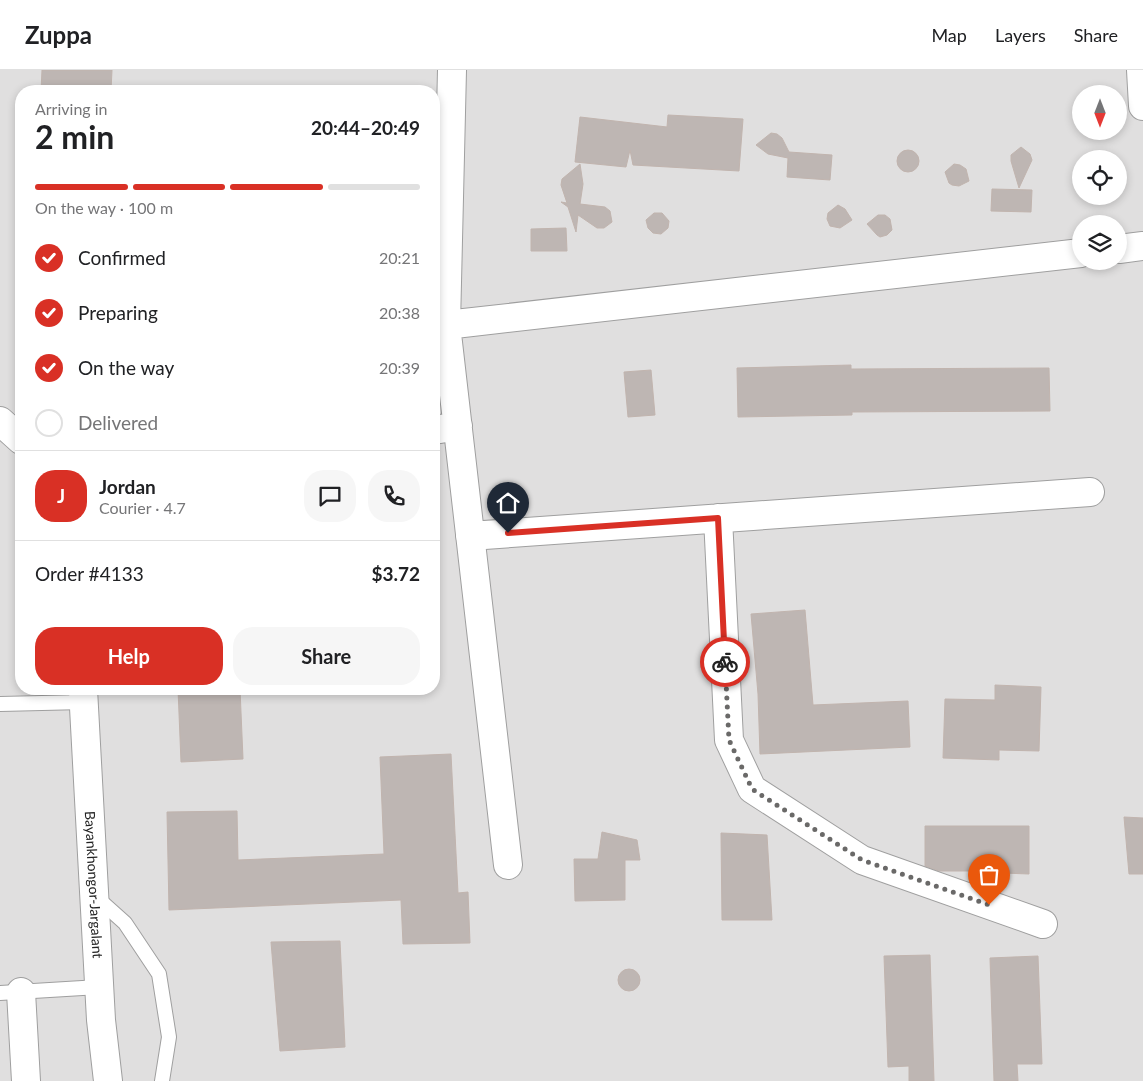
<!DOCTYPE html>
<html lang="en">
<head>
<meta charset="utf-8">
<style>
  body { margin:0; font-family:Lato,sans-serif; background:#f6f6f6; color:#202124; height:100vh; display:flex; flex-direction:column; font-size:19px; white-space:nowrap }
  * { box-sizing:border-box; margin:0 }
  p { font-size:16px; color:#757577 }
  .icon { flex:none; width:28px; height:28px; fill:none; stroke:currentColor; stroke-width:2; stroke-linecap:round; stroke-linejoin:round }
  .map { position:relative; flex:1; overflow:hidden }
  .sheet { position:absolute; left:15px; top:15px; width:425px; height:610px; display:flex; flex-direction:column; background:#fff; border-radius:20px; box-shadow:0 2px 8px #0003 }
  .sheet>* { flex:none }
  .needle { width:32px; rotate:180deg }
  .fabs { position:absolute; left:1072px; top:15px; display:grid; gap:10px }
  .fabs a { display:grid; place-items:center; width:55px; height:55px; border-radius:50%; background:#fff; box-shadow:0 2px 8px #0003; font-size:25px }
  .pin { position:absolute; display:grid; place-items:center; width:42px; height:42px; color:#fff; margin:-51px -21px; border-radius:50% 50% 50% 0; rotate:-45deg; box-shadow:0 0 5px #0007 }
  .pin .icon { rotate:45deg }
  .courier { position:absolute; display:grid; place-items:center; width:50px; height:50px; margin:-25px; border:4px solid #d93025; border-radius:50%; background:#fff; color:#222; box-shadow:0 1px 6px #0007 }
  .overview em { font-style:normal; font-weight:700 }
  .overview div { display:flex; flex-direction:column-reverse }
  .overview { display:flex; align-items:center; justify-content:space-between; height:85px; padding:0 20px }
  h1 { font-size:32px; font-weight:700; line-height:38px }
  .bar { display:grid; grid-template-columns:repeat(4,1fr); gap:8px 5px; align-content:center; height:60px; padding:0 20px }
  .bar i { height:6px; border-radius:4px; background:#e0e0e0 }
  .bar .on { background:#d93025 }
  .bar p { grid-column:span 4 }
  .line { display:flex; align-items:center; gap:12px; padding:0 20px; border-top:1px solid #e0e0e0 }
  .line div { flex:1 }
  .round { display:grid; place-items:center; flex:none; width:52px; height:52px; border-radius:20px; background:#f6f6f6 }
  ol { padding:0 20px; list-style:none }
  li { display:flex; align-items:center; gap:15px; height:55px }
  li p { margin-inline-start:auto }
  li .icon { padding:5px; border-radius:50%; background:#d93025; color:#fff; stroke-width:4 }
  li:last-child { color:#757577 }
  li i { width:28px; height:28px; border:2px solid #e0e0e0; border-radius:50% }
  .button { display:flex; gap:10px; margin-top:auto; padding:10px 20px }
  .button a { flex:1; height:58px; border-radius:20px; background:#d93025; color:#fff; font-size:20px; font-weight:700; line-height:58px; text-align:center }
  .button a+a { background:#f6f6f6; color:#202124 }
  header { display:flex; align-items:center; gap:30px; box-sizing:border-box; height:70px; padding:0 25px; background:#fff; border-bottom:1px solid #e0e0e0 }
  header strong { font-size:24px }
  nav { display:flex; gap:28px; margin-inline-start:auto; font-size:18px }
  .map>svg:first-child { display:block }
  .residential { fill:#e0dfdf; fill-rule:evenodd }
  .building { fill:#beb6b3; stroke:#c1b4ae }
  .lines { fill:none; stroke-linecap:round; stroke-linejoin:round }
  .service-casing { stroke:#9f9f9f; stroke-width:16 }
  .minor-casing { stroke:#9f9f9f; stroke-width:30 }
  .tertiary-casing { stroke:#9f9f9f; stroke-width:30 }
  .service { stroke:#fff; stroke-width:14 }
  .minor { stroke:#fff; stroke-width:28 }
  .tertiary { stroke:#fff; stroke-width:28 }
  .done { stroke:#6a6968; stroke-width:5; stroke-dasharray:0 9 }
  .route { stroke:#d93025; stroke-width:6 }
  .labels { text-anchor:middle; stroke-width:4; stroke-linejoin:round; paint-order:stroke }
  .street-label { font-size:14px; fill:#222; stroke:#fff }
</style>
</head>
<body>
<header>
<strong>Zuppa</strong>
<nav><a>Map</a><a>Layers</a><a>Share</a></nav>
</header>
<div class="map">
<svg width="1143" height="1011" viewBox="0 0 1143 1011">
  <rect width="100%" height="100%" fill="#f1eeea"/>
  <path class="residential" d="M0,0H1143V1011H0ZM21,21H434V619H21ZM1081,24H1119V61H1081ZM1081,89H1119V126H1081ZM1081,154H1119V191H1081Z"/>
  <path class="building" d="M42,0H112L111,21H41Z
    M668,45L743,49L739,101L633,95L630,80L626,97L575,92L580,47L667,57Z
    M771,63L777,64L782,68L789,82L832,85L830,110L787,107L788,88L768,84L756,75Z
    M1021,77L1030,84L1032,90L1019,118L1011,91V85Z
    M897 91a11 11 0 1 1 22 0a11 11 0 1 1-22 0Z
    M580,94L583,114L580,134L605,137L610,141L612,152L604,158H597L578,145L576,162L568,137L561,132L567,133L561,115L562,109Z
    M954,94L960,95L966,99L969,111L959,116L952,115L949,113L945,102Z
    M992,119L1032,120L1031,142L991,141Z
    M838,135L845,139L852,150L840,158L830,156L827,149L828,143Z
    M654,143H662L669,151L668,158L661,164L653,163L648,158L646,150Z
    M878,145H885L890,149L892,160L887,165L880,167L877,165L867,154Z
    M566,158L567,181H531V159Z
    M851,295V299L1049,298L1050,341L852,342V345L738,347L737,298Z
    M651,300L655,345L628,347L624,302Z
    M805,540L813,635L908,631L910,677L760,684L758,624L751,544Z
    M995,615L1041,617L1039,681L999,680V690L943,688L945,629L995,630Z
    M178,619H240L243,689L181,692Z
    M451,684L458,823L468,822L470,873L403,874L401,830L169,840L167,742L237,741L238,790L384,784L380,687Z
    M1124,747L1143,748V804H1129Z
    M925,756H1029V804L1003,803L1002,819H992L981,816V801H939L925,796Z
    M602,762L637,770L640,790H625V830L575,831L574,789H598Z
    M721,763L767,765L772,850H722Z
    M340,871L345,977L280,981L271,872Z
    M930,885L934,1011H909V996L888,997L884,886Z
    M1038,886L1042,994H1017L1018,1011H994L990,888Z
    M618 910a11 11 0 1 1 22 0a11 11 0 1 1-22 0Z"/>
  <g class="lines">
    <defs>
      <path id="service" d="M0,634L84,632
        M96,827L125,853L159,904L169,967L162,1011
        M0,923L99,917"/>
      <path id="minor" d="M452,0L446,255L508,795
        M1119,179L1143,176
        M446,255L1081,183
        M434,360L458,356
        M718,448L729,670L752,719L862,790L1043,854
        M470,466L1090,422
        M21,922L26,1011"/>
      <g id="tertiary">
        <path d="M1141,0L1143,36"/>
        <path d="M0,351L21,370"/>
        <path id="s1" d="M83,619L101,950L108,1011"/>
      </g>
    </defs>
    <use href="#service" class="service-casing"/>
    <use href="#minor" class="minor-casing"/>
    <use href="#tertiary" class="tertiary-casing"/>
    <use href="#service" class="service"/>
    <use href="#minor" class="minor"/>
    <use href="#tertiary" class="tertiary"/>
  </g>
  <g class="lines">
    <path class="done" d="M725,592L729,670L752,719L862,790L989,835"/>
    <path class="route" d="M508,463L718,448L725,592"/>
  </g>
  <g class="labels">
    <g class="street-label">
      <text dy="5" stroke="none"><textPath href="#s1" startOffset="196">Bayankhongor-Jargalant</textPath></text>
    </g>
  </g>
</svg>
<div class="fabs">
<a><svg class="needle" viewBox="-14 -14 28 28"><path d="M0-13l5 13h-10z" fill="#e53935"/><path d="M0 13l5-13h-10z" fill="#757577"/></svg></a>
<a><svg class="icon" aria-label="locate" viewBox="0 0 24 24"><circle cx="12" cy="12" r="6"/><path d="M12 2v4M12 18v4M2 12h4M18 12h4"/></svg></a>
<a><svg class="icon" aria-label="layers" viewBox="0 0 24 24"><path d="M12 4l9 5-9 5-9-5zM3 14l9 5 9-5"/></svg></a>
</div>
<div class="pin" style="left:989px;top:835px;background:#ea580c"><svg class="icon" aria-label="bag" viewBox="0 0 24 24"><path d="M5 8h14l-1 12H6zM9 8a3 3 0 0 1 6 0"/></svg></div>
<div class="pin" style="left:508px;top:463px;background:#1f2937"><svg class="icon" aria-label="home" viewBox="0 0 24 24"><path d="M3 11l9-7 9 7M6 9v11h12V9"/></svg></div>
<div class="courier" style="left:725px;top:592px"><svg class="icon" aria-label="bike" viewBox="0 0 24 24"><circle cx="6" cy="16" r="4"/><circle cx="18" cy="16" r="4"/><path d="M6 16l4-8h5l3 8M10 8l3 8H6M13 5h3"/></svg></div>
<section class="sheet">
<div class="overview"><div><h1>2 min</h1><p>Arriving in</p></div><em>20:44–20:49</em></div>
<div class="bar"><i class="on"></i><i class="on"></i><i class="on"></i><i></i><p>On the way · 100 m</p></div>
<ol>
<li><svg class="icon" aria-label="check" viewBox="0 0 24 24"><path d="M5 12l5 5 9-10"/></svg>Confirmed<p>20:21</p></li>
<li><svg class="icon" aria-label="check" viewBox="0 0 24 24"><path d="M5 12l5 5 9-10"/></svg>Preparing<p>20:38</p></li>
<li><svg class="icon" aria-label="check" viewBox="0 0 24 24"><path d="M5 12l5 5 9-10"/></svg>On the way<p>20:39</p></li>
<li><i></i>Delivered</li>
</ol>
<div class="line" style="height:90px"><b class="round" style="background:#d93025;color:#fff">J</b><div><b>Jordan</b><p>Courier · 4.7</p></div><a class="round"><svg class="icon" aria-label="chat" viewBox="0 0 24 24"><path d="M4 5h16v11H9l-5 4z"/></svg></a><a class="round"><svg class="icon" aria-label="phone" viewBox="0 0 24 24"><path d="M5 4h4l2 5-3 2q2 4 5 5l2-3 5 2v4C11 20 4 13 5 4z"/></svg></a></div>
<div class="line" style="height:65px"><div>Order #4133</div><b>$3.72</b></div>
<div class="button"><a>Help</a><a>Share</a></div>
</section>
</div>
</body>
</html>
